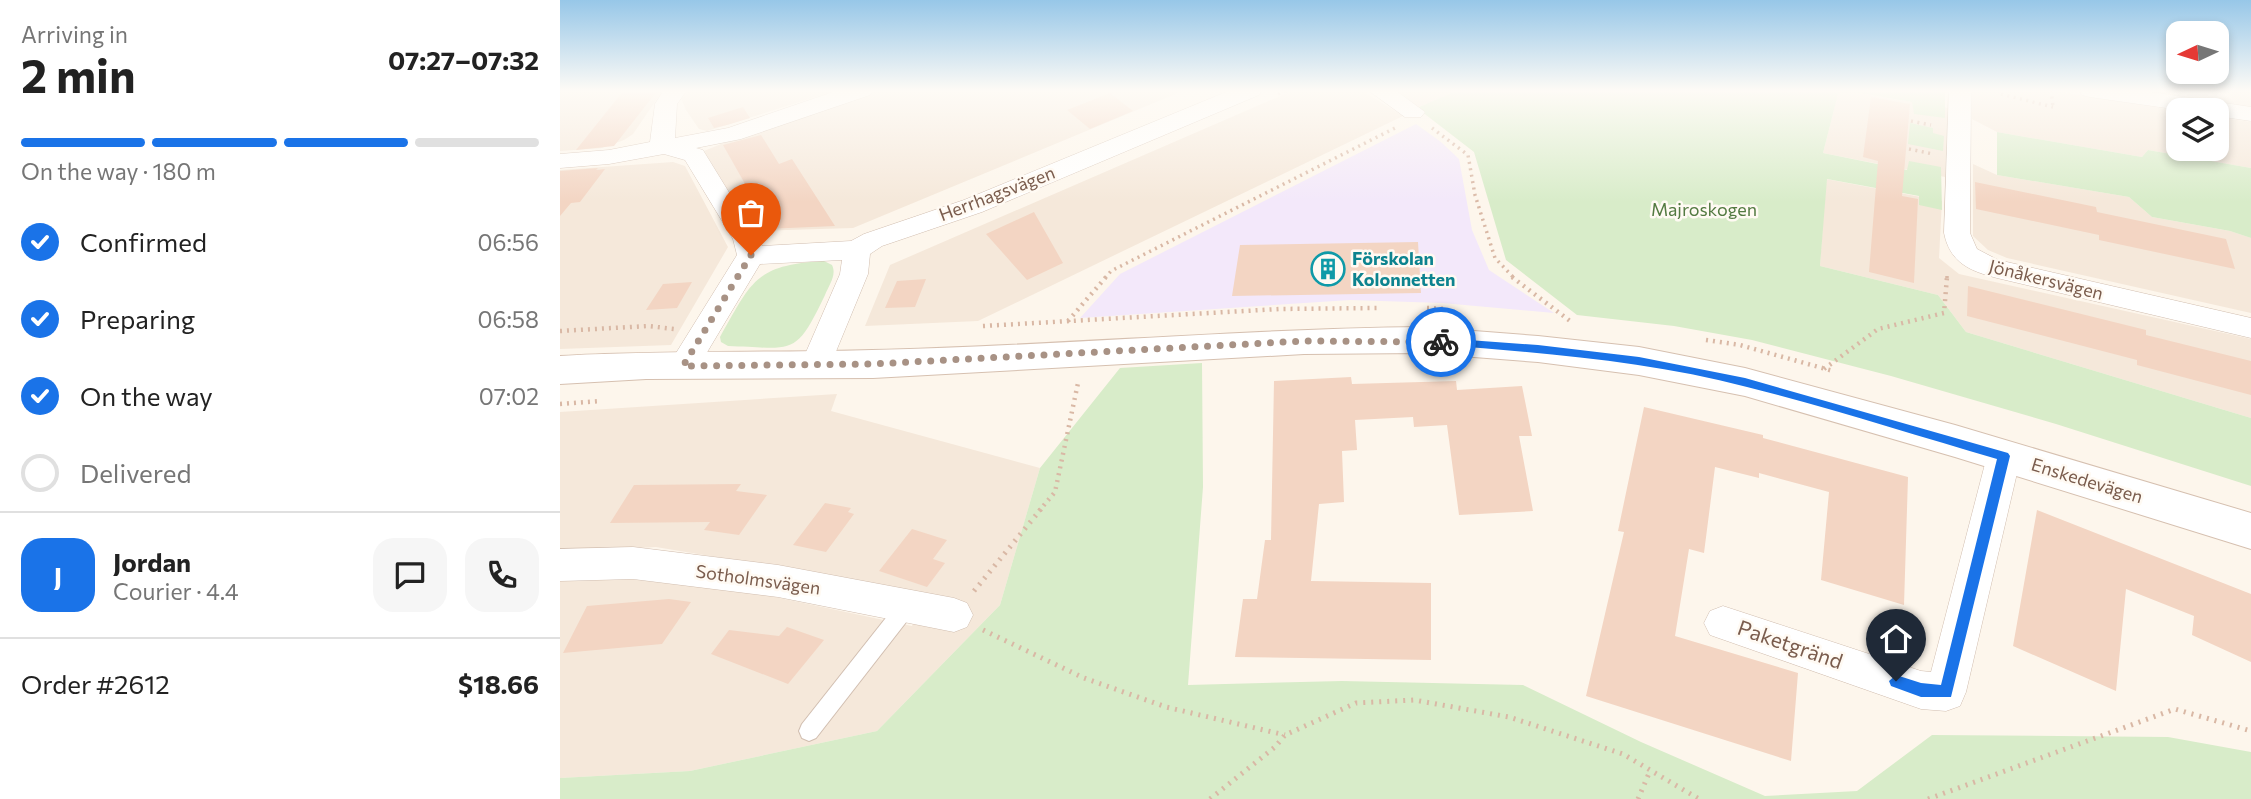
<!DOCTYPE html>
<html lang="en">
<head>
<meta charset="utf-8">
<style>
  body { margin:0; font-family:Commissioner,sans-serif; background:#f6f6f6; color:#222; height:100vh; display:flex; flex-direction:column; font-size:26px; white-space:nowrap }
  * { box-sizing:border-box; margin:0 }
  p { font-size:23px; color:#767676 }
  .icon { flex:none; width:38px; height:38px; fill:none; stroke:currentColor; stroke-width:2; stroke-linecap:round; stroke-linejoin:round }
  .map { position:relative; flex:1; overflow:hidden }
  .sheet { display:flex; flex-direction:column; background:#fff; width:560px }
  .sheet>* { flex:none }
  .needle { width:46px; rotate:266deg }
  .tools { position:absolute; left:1606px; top:21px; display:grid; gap:14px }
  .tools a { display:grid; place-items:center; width:63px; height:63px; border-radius:14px; background:#fff; box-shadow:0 4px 10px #0003; font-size:35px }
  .pin { position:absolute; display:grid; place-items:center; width:60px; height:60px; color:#fff; margin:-72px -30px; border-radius:50% 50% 50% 0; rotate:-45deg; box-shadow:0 0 7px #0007 }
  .pin .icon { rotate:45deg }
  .courier { position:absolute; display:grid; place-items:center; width:70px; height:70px; margin:-35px; border:5px solid #1a73e8; border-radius:50%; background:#fff; color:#222; box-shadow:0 2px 9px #0007 }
  .headline em { font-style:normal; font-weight:700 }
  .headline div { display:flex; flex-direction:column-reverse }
  .headline { display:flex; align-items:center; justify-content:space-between; height:119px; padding:0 21px }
  h1 { font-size:46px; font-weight:700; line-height:52px }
  .bar { display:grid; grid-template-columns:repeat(4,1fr); gap:10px 7px; align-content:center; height:84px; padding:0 21px }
  .bar i { height:9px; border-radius:5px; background:#e0e0e0 }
  .bar .selected { background:#1a73e8 }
  .bar p { grid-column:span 4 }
  .line { display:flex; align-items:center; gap:18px; padding:0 21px; border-top:2px solid #e0e0e0 }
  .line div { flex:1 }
  .round { display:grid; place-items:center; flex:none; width:74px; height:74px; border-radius:21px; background:#f6f6f6 }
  ol { padding:0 21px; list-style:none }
  li { display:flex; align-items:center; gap:21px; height:77px }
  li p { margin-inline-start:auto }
  li .icon { padding:7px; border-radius:50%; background:#1a73e8; color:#fff; stroke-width:4 }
  li:last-child { color:#767676 }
  li i { width:38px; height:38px; border:4px solid #e0e0e0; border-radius:50% }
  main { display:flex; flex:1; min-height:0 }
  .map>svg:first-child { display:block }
  .residential { fill:#f5e8da }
  .education { fill:#f3e8fa }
  .green { fill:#d8ecc9 }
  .building { fill:#f3d5c3 }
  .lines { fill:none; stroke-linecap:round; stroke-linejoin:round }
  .lane-casing { stroke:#d1beb0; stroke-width:2 }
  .street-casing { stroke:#d1beb0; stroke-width:1 }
  .secondary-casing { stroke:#d6c0b0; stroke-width:2 }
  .path-far2 { stroke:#d9b8a5; stroke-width:3.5; stroke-dasharray:2 4.5; stroke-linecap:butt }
  .path-far1 { stroke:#d9b8a5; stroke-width:4.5; stroke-dasharray:2 5; stroke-linecap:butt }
  .path { stroke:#d9b8a5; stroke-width:5; stroke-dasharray:2 6; stroke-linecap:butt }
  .lane { fill:#fff; fill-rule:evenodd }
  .street { fill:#fff; fill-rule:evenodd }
  .secondary { fill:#fff; fill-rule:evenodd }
  .route { fill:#1a73e8 }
  .done { stroke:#a89285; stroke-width:7; stroke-dasharray:0 12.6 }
  .labels { text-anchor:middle; stroke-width:5; stroke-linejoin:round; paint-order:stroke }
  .street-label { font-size:18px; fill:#7a5c4d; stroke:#fffaf3 }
  .park-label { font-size:18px; fill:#537a41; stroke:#fffaf3 }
  .culture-label { font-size:18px; font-weight:bold; fill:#0d838f; stroke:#fffaf3; text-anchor:start }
  .near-street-label { font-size:21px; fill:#7a5c4d; stroke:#fffaf3 }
</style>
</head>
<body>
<main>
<section class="sheet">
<div class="headline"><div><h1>2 min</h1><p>Arriving in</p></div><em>07:27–07:32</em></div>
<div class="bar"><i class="selected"></i><i class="selected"></i><i class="selected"></i><i></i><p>On the way · 180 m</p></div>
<ol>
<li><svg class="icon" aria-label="check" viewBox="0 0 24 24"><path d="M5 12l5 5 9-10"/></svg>Confirmed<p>06:56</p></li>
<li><svg class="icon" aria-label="check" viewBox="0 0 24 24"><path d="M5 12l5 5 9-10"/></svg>Preparing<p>06:58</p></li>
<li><svg class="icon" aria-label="check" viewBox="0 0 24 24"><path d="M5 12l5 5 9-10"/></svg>On the way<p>07:02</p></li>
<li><i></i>Delivered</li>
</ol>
<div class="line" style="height:126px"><b class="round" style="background:#1a73e8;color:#fff">J</b><div><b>Jordan</b><p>Courier · 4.4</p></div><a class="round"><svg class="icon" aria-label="chat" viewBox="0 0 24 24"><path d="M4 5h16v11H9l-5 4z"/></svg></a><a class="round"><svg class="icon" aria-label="phone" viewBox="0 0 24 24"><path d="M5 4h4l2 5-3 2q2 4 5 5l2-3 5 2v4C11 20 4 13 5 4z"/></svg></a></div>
<div class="line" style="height:91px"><div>Order #2612</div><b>$18.66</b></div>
</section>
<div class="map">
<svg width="1691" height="799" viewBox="0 0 1691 799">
  <rect width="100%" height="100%" fill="#fdf6ec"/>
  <path class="residential" d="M0,90H103L73,134L64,140L42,148L0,151Z
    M124,90H278L147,131L139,129L126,110L120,96Z
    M315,90H625L293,228L191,231L144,151L183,135Z
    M734,90H801L843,116L418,321L305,326L330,265Z
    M830,90H898L857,108Z
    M1279,90L1388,108L1385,177L1263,153Z
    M1412,90H1488L1619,111V149H1657V117L1691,122V168L1588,150L1582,157L1437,132L1412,119Z
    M1565,90H1691V110Z
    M113,162L125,166L168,247L111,345L0,349V170Z
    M1413,164L1437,175L1569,197L1592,217L1670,231L1691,238V313L1447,258L1428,250L1413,236Z
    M1266,179L1382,201L1379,258L1399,274L1691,339V418L1406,332L1378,295L1260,266Z
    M277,394L271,411L480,468L440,605L317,731L130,771L0,778V579L60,578L201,594L352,626L362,598L222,568L96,547L0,552V412Z"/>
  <path class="education" d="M856,124L881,142L899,159L912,230L929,270L994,313L882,303L790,300L520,318L560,274Z"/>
  <path class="green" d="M898,90H1279L1263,153L1347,170L1349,161L1381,167L1382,210L1359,205V196L1267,179L1260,266L1378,295L1406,332L1691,418V486L1496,424L1331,376L1192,340L1114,326L1017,315L946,260L914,152L857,108Z
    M1282,90H1385V118L1354,114L1352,102Z
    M1350,123L1373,128V133L1384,136L1383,151L1348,144Z
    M1437,132L1582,157L1588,150L1691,168V238L1670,231L1592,217L1569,197L1437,175Z
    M264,261L272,265C277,275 269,285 265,295C235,358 234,348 168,346L161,342L160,337C192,281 195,265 264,261Z
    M642,363L643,487L628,685L782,681L963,685L1081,742L1205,796L1297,791L1372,735L1608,737L1691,752V799H0V778L130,771L317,731L440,605L480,468L560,368Z"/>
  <path class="building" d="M64,90H98L54,146L16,150Z
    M550,93L573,111L530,129L507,110Z
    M1311,97L1350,104L1342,196L1358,199L1354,283L1309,272L1318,161L1303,157Z
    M183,107L190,118L167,125L154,128L148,118Z
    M201,135L219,164L232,159L275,226L205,229L193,198L163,145Z
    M38,168L36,170L45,169L20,202L11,203L0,216V171Z
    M1415,182L1536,207L1537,212L1666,239L1675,269L1539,240V235L1416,209Z
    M474,212L503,263L467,280L426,234Z
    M858,242L861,293L672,296L680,245Z
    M366,279L355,307L325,308L337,281Z
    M132,282L117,308L86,310L103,284Z
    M1408,286L1586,330V335L1691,361V395L1577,365V360L1407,316Z
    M791,377L792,384L896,381L897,390L962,386L972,436H959L973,511L899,515L887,425L854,427L853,417L795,420L797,450L782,451L784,502L759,504L751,581L871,583V660L675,657L683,599H697L705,540H711L714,381Z
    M1084,407L1203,435V438L1348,477L1344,605L1261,580L1269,492L1199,473V478L1155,467L1144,553L1129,549L1115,636L1238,673L1231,761L1026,696L1064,532L1058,531Z
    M181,484L176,491L207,495L179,535L144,530L150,522L50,523L74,485Z
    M265,503L291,508L288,512L294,514L266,552L233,545Z
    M1477,510L1691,594V662L1632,635L1634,616L1566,589L1556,691L1453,646Z
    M352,529L387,540L373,559L385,563L367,587L319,571Z
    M109,599L131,602L102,644L3,653L27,606Z
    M227,627L264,640L228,684L151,654L169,630L219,636Z"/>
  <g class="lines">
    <defs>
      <path id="lane" d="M347,598L354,600L356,606L354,612L256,738L249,741L242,738L239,731L242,724L340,600Z"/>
      <path id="street" d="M104,90H127L117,104L115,138L168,128L279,90H313L310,95L181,139L136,148L143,150L146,155L202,246L291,241L304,234L404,200L671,90H702L699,95L422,212L322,246L310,254L308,274L270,366L266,374L255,377L244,374L240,366L280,274L282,260L200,264L134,374L123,377L112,374L108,366L177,255L173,239L125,160L104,154L49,164L0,168V154L49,150L90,142L95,104Z
        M808,90H835L865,112L861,117H845Z
        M1389,90H1411L1410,233L1417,249L1438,260L1691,318V338L1437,278C1410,271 1390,263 1384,233Z
        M1519,90H1578L1691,107V121L1657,116V110H1620L1530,97L1522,95Z
        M1444,443L1456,447L1461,456L1406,692L1400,706L1386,711L1361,709L1150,635L1144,623L1150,611L1163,606L1361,671L1371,672L1427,456L1432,447Z
        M73,547L218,565L394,598L407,603L413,615L407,627L394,632L218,597L73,579L0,581V549Z"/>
      <path id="secondary" d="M862,327L978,336L1079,347L1185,368L1395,425L1691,513V549L1395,457L1185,396L1079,375L978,362L862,353L744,354L313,378L86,379L0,384V356C104,350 208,353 312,350C496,346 678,329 862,327Z"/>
    </defs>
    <use href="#lane" class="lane-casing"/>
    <use href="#street" class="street-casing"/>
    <use href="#secondary" class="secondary-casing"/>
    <path class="path-far2" d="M1491,90L1493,107
      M718,94L727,90
      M1441,94L1493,107
      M1351,121L1371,125
      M872,128L908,155L915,195L935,258L954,278
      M1349,149L1373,154
      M545,278L551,271L835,128
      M1387,278V273"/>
    <path class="path-far1" d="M952,277L1010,321
      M867,308L887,309
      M508,321L546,277
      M423,326L719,309L817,308
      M0,331L88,326L114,329
      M1146,340L1180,345L1273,371
      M1264,369L1318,329L1384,313L1387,277
      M0,404L41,401
      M479,511L495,492L518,383"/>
    <path class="path" d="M414,591L481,509
      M423,630L524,678L606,707L725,735
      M650,799L715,747L725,735L796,703L854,700L949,717L1063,754L1139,799
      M1078,799L1090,771
      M1368,799L1615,709L1691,731"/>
    <use href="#lane" class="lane"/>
    <use href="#street" class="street"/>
    <use href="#secondary" class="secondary"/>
  </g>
  <linearGradient id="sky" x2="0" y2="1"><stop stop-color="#97c7e8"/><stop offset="0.45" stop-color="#fefbf6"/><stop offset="1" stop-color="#fefbf6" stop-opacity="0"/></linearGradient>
  <rect width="1691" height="202" fill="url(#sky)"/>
  <path class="route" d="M881,338L978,345L1079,357L1185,378L1448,453L1450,456L1391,697H1361L1331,686L1329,681L1336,675L1361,683L1381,685L1437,459C1354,435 1271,408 1187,387C1087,361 983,353 881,345L875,342Z"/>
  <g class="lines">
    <path class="done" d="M191,255L123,366L313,364L744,341L881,342"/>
  </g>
  <defs>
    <symbol id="building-ring" viewBox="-11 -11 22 22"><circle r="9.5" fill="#fffaf3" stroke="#0f9aa8" stroke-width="1.5"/><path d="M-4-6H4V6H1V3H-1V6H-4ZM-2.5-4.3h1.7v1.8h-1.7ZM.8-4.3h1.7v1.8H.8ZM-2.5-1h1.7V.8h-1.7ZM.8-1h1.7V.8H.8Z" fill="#0f9aa8"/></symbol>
  </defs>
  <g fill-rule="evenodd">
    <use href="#building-ring" x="749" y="250" width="38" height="38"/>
  </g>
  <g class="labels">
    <g class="street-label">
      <text transform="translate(437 194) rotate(-21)" y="6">Herrhagsvägen</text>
      <text transform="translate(1486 280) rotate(14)" y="6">Jönåkersvägen</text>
      <text transform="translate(1527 481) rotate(17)" y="6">Enskedevägen</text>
      <text transform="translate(198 580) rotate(8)" y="6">Sotholmsvägen</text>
    </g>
    <g class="park-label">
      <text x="1144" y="216">Majroskogen</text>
    </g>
    <g class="culture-label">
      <text x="792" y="265">Förskolan<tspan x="792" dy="21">Kolonnetten</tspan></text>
    </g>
    <g class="near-street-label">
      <text transform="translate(1230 645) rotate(19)" y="7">Paketgränd</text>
    </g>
  </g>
</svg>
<div class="tools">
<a><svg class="needle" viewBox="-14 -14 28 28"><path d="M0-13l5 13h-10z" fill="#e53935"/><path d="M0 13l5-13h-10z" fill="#767676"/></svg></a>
<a><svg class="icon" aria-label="layers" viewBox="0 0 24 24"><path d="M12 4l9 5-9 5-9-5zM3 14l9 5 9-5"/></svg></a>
</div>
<div class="pin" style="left:191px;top:255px;background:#ea580c"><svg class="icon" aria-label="bag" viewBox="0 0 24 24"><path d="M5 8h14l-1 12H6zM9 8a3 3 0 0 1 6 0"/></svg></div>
<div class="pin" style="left:1336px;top:681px;background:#1f2937"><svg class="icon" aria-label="home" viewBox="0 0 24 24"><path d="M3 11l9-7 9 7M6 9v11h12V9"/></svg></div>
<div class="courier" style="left:881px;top:342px"><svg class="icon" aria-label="bike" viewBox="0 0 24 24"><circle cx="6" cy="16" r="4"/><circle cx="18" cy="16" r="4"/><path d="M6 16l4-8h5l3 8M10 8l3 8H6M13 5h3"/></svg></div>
</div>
</main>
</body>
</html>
